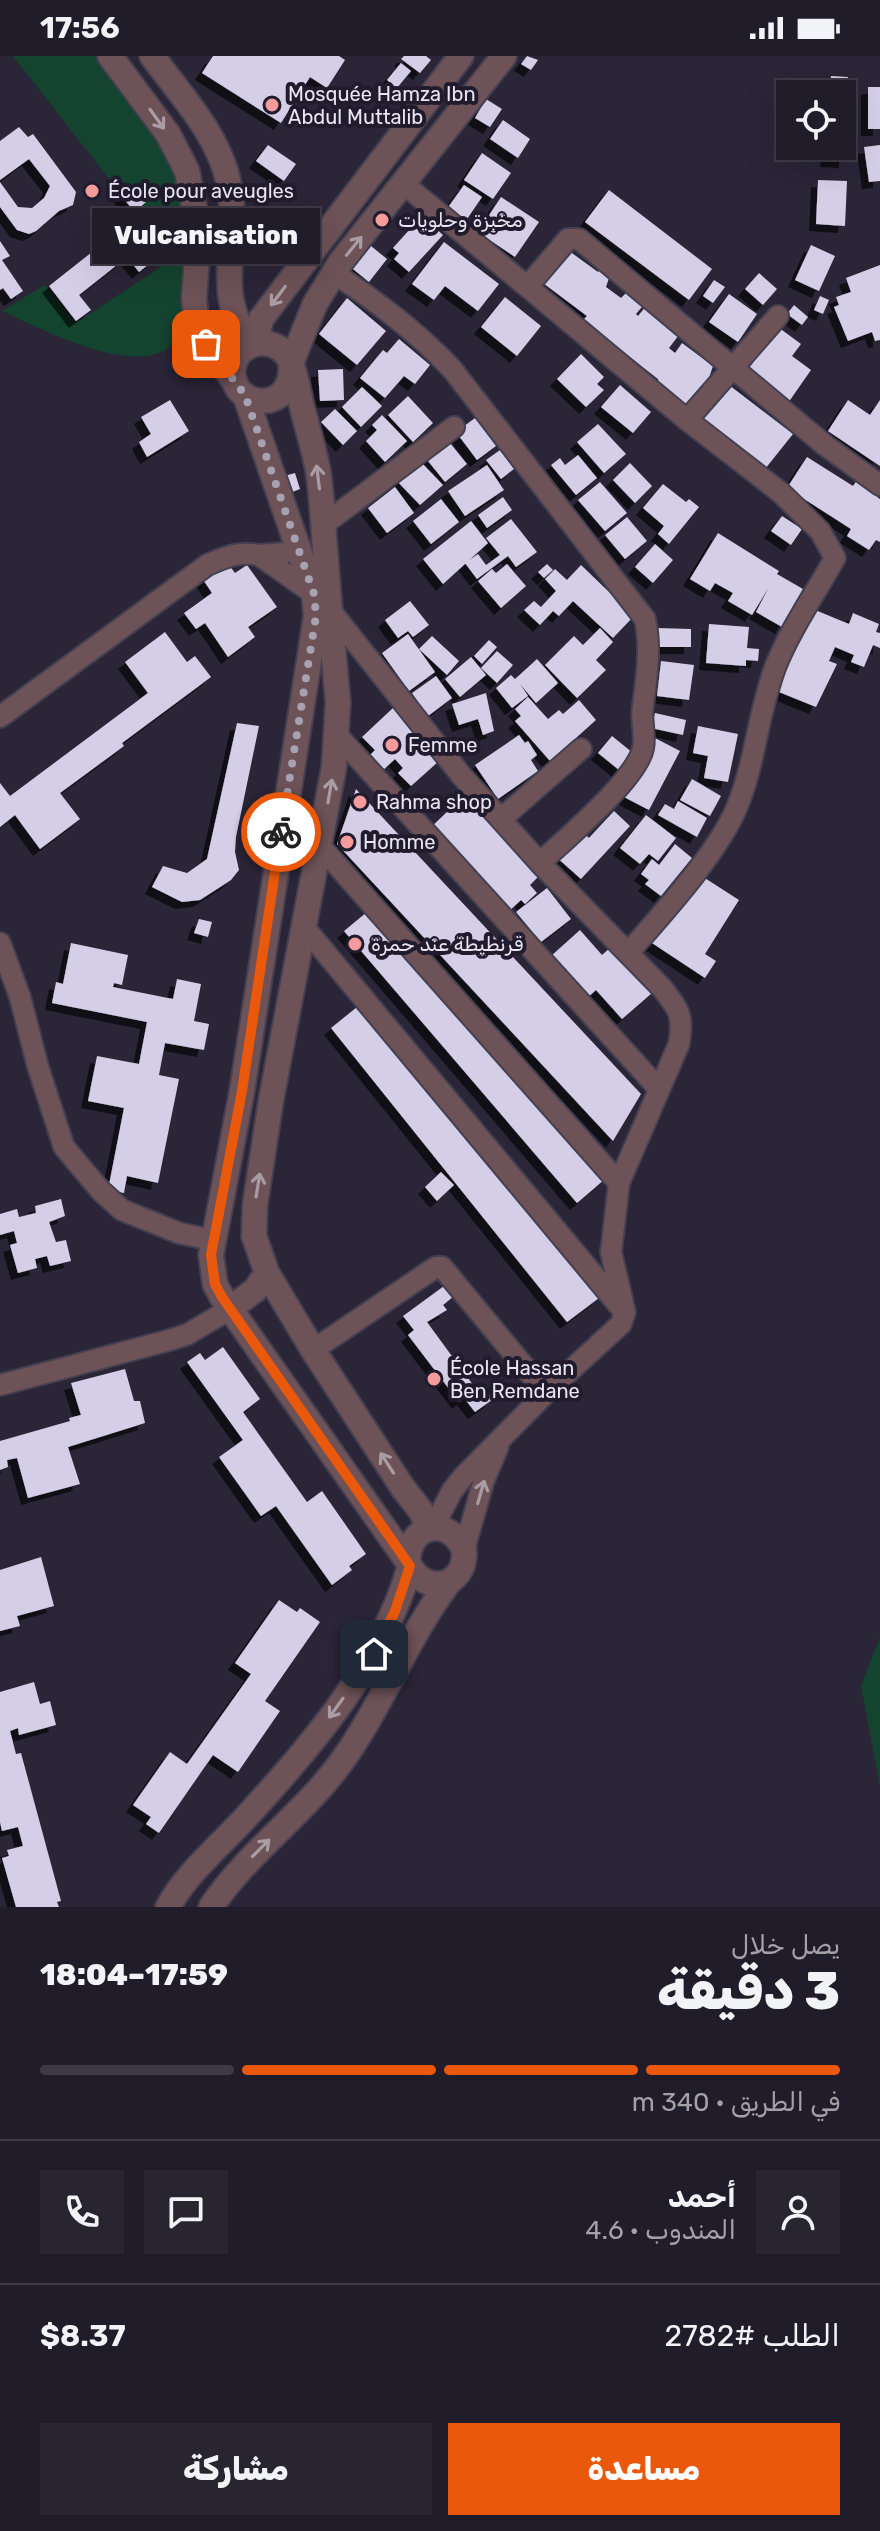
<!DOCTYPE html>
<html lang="ar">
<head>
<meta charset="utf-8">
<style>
  body { margin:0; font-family:Rubik,Vazirmatn,sans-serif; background:#282531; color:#f1f3f6; direction:rtl; height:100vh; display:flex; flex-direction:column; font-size:30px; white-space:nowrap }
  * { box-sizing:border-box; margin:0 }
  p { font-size:26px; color:#a2a1a8 }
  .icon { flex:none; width:44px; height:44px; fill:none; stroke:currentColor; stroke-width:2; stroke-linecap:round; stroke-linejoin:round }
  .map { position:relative; height:1851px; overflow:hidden; direction:ltr }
  .details { display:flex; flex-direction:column; background:#201c29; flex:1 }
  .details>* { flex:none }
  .controls { position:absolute; left:776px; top:24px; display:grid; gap:16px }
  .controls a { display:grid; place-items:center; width:80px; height:80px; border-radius:0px; background:#201c29; box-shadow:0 8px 32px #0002,0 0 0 2px #3d3a46; font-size:40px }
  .pin { position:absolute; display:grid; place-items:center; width:68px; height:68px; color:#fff; margin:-34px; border-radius:16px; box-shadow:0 4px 12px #0006 }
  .courier { position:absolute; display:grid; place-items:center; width:80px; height:80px; margin:-40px; border:6px solid #ea580c; border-radius:50%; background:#fff; color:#222; box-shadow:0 2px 10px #0007 }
  .bubble { position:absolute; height:56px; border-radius:0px; background:#201c29; box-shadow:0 8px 32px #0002,0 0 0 2px #3d3a46; font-size:26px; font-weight:800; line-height:56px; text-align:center; direction:rtl }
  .headline em { font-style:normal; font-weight:800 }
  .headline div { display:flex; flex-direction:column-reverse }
  .headline { display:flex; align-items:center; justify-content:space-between; height:136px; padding:0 40px }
  h1 { font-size:52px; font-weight:800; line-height:60px }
  .bar { display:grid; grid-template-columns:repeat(4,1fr); gap:12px 8px; align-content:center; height:96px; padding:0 40px }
  .bar i { height:10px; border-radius:6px; background:#3d3a46 }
  .bar .on { background:#ea580c }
  .bar p { grid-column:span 4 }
  .line { display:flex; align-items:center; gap:20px; padding:0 40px; border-top:2px solid #3d3a46 }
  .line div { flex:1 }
  .round { display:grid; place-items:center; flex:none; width:84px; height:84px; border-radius:0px; background:#282531 }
  .primary-button { display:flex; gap:16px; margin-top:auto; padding:16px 40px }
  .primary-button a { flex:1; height:92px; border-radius:0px; background:#ea580c; color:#fff; font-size:32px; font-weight:800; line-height:92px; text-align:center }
  .primary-button a+a { background:#282531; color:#f1f3f6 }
  .status { display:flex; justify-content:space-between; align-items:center; height:56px; padding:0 40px; background:#201c29; direction:ltr }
  .status svg { height:22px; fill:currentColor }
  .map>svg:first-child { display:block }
  .green { fill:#14442f }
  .building { fill:#d4cfe7; filter:url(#shadow) }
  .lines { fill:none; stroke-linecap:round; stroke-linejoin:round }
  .minor-casing { stroke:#454051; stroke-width:24 }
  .tertiary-casing { stroke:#454051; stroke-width:28 }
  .minor { stroke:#6d5257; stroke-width:20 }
  .tertiary { stroke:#6d5257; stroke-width:24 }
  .oneway { stroke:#aa9ca4 }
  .done { stroke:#a6a2b1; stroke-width:8; stroke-dasharray:0 14.4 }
  .route { stroke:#ea580c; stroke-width:10 }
  .poi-dot { fill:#f59b9c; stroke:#201b2d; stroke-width:3 }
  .labels { text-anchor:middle; stroke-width:8; stroke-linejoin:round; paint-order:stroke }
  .poi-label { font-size:20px; fill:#e8e6f2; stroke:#201b2d; text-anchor:start }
</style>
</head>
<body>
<div class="status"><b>17:56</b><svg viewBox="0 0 49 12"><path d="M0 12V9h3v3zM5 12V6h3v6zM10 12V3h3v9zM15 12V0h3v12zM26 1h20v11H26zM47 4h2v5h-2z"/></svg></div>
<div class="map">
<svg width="880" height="1851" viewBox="0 0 880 1851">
  <defs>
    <filter id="shadow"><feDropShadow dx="-7" dy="7" stdDeviation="0" flood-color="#0009"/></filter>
  </defs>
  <rect width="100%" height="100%" fill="#2a2537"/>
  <path class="green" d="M13,0H105C129,37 157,74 177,114C193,144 188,183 188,216C188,236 187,258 180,276C156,335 38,271 2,255L45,229L76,267L162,210L141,177L154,165L136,138L124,142Z
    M880,1581V1731L861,1630Z"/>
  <path class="building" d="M213,0H339L345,4L327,32L310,21L281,67L202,17Z
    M404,0H426L431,4L420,17L401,3Z
    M527,0L538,4L531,14L521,8Z
    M401,7L411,15L397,32L387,24Z
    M831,20L848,21L846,53L854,54L853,74L847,73L846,105L827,104L828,90H842V38H830Z
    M868,31H880V73H868Z
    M486,43L502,53L490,71L475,62Z
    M503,64L530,83L518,102L490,83Z
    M19,71L28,81L33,78L76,136L73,149L59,155L36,175L29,178L17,174L0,151V126L18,151L32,152L44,142L50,130L29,103L0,124V85Z
    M268,89L296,108L284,125L256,105Z
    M880,89V125L869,126L864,91Z
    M482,97L511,117L493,143L464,124Z
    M818,124L847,125L845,170L816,168Z
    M464,129L482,141L463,169L444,157Z
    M132,130L146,146L135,156L121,140Z
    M609,134L712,213L689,244L585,166Z
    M501,141L539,166L515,201L478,176Z
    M422,160L443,179L409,216L394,203L399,197L393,192Z
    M135,179L154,204L139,216L127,201L79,239L91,254L76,265L49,230L111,181L120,192Z
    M0,185L10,200L2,204L23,235L11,243L3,232L0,234Z
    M444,186L499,228L478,255L445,230L434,244L412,228Z
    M811,189L835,200L819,235L795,224Z
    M371,190L387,203L369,226L353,213Z
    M565,192L598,216L601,212L610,219L606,231L621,242L630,233L647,245L636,258L638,260L647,249L682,275L669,292L675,297L682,287L713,310L702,343L683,358L660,340L658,323L583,264L587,260L543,227Z
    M880,209V284L875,285L872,276L848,285L834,251L839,249L836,241L851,236L846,222Z
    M759,217L777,233L763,249L745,233Z
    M714,224L725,231L713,247L703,240Z
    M729,238L757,258L738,286L709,266Z
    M820,240L829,244L823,258L814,254Z
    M505,241L541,270L517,300L481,271Z
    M347,242L386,275L357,309L319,278Z
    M794,249L808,261L802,269L787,258Z
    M778,271L801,288L792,300L811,314L788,347L745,318Z
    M399,283L430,309L415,328L404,320L385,342L360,322L383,294L387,297Z
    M581,298L604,321L597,328L604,334L586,351L557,323Z
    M343,313L344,344L320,345L318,314Z
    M620,329L651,356L633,377L601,351Z
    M729,329L793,378L765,413L702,363Z
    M362,331L382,350L361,371L342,351Z
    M408,340L433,367L413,386L388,359Z
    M170,344L189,375L147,401L139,386L151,378L141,361Z
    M848,344L870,359L880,344V410L828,375Z
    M335,353L357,375L343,389L321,366Z
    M382,359L407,385L385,406L366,385L377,374L372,369Z
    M475,362L496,390L477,404L456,376Z
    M598,368L626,398L604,417L577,386Z
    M446,382L467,408L445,426L424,400Z
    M500,394L514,413L501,423L486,404Z
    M578,399L597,422L576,439L551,409L560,402L565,409Z
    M807,401L853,430L860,420L880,436L877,441L880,443V486L876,484L869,494L847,480L851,473L787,432Z
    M418,403L443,429L420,449L396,424Z
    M630,407L652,430L635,447L613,424Z
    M487,409L504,434L465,460L448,435Z
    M295,417L300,433L290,437L284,420Z
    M600,426L627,457L605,475L578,444Z
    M663,428L686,446L689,443L699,451L669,488L658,478L664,470L643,452Z
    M395,431L414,457L387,477L368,452Z
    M503,441L512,454L487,472L478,459Z
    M441,443L459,466L431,488L413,465Z
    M782,460L802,473L791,489L771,475Z
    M627,461L647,485L625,503L605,479Z
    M511,463L537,496L516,511L508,500L477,523L465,507L478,498L486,509L500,499L486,482Z
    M471,465L488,487L443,528L423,503Z
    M718,477L779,515L777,518L803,533L782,571L756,556L769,531L752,559L728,545L733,537L715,527L710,535L690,523Z
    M655,488L673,504L653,527L635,511Z
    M226,505L235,517L247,509L277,551L248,571L255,581L228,601L205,567L196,573L184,557L212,537L202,522Z
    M507,508L526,530L501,552L478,525L492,513L496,517Z
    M547,508L553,514L544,522L538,516Z
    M581,509L634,560L613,582L573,545L559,560L553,555L540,569L524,554L534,545L541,551L556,535L545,523L555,513L567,524Z
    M410,545L429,569L413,581L408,575L398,582L385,564Z
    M808,551L849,568L853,557L879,568L876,576L880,577V592L873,589L864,611L851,606L854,599L835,591L829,605L837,608L816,651L774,634Z
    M709,568L749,571L747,592L759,593L758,605L746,604V610L706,607Z
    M600,572L613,586L596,604L606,614L577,642L545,609L574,580L583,589Z
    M657,572L691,573V591H657Z
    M165,576L187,606L195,600L211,621L122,687L124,690L60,737L80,763L40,793L15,759L0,771V727L10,740L148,637L125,606Z
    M408,578L435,616L409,635L382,597Z
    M432,580L459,605L447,619L419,593Z
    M489,584L497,591L482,608L474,600Z
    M497,595L513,609L497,627L481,612Z
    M471,601L486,619L460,641L445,623Z
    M537,603L558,627L536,647L520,628L528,640L512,652L496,632L511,619L515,623Z
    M661,605L694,609L689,644L657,640Z
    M436,620L452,642L428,660L412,637Z
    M486,637L494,675L483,679L478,663L459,669L452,648Z
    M528,641L548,663L559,654L563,658L579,644L596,664L550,705L515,665L521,660L515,653Z
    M394,651L418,676L414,679L439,705L411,730L398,717L403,712L395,703L382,715L369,700L375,694L362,681Z
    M655,657L686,664L683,679L651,672Z
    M237,667L259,670L236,781L235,796L239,814L231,824L200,844L182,846L152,831L163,810L187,817L207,803Z
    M698,670L738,678L728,726L704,722L708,700L693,697Z
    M519,679L525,687L528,685L537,699L531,704L538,715L498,743L475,709Z
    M612,680L633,697L619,714L598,697Z
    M655,682L680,695L649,754L624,741Z
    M692,723L721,740L710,760L680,744Z
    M356,733L641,1038L613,1085L337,788Z
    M465,739L539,820L530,829L537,837L525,848L521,844L508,856L429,773Z
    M678,745L707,762L697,781L658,759L665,748L674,753Z
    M614,755L630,770L581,823L554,799L579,772L589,782Z
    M646,759L676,782L658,805L649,798L640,808L620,792Z
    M675,788L692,802L661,840L645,828L649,824L641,818L652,803L659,809Z
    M697,817L739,844L705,898L716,905L705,922L649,885Z
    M547,832L571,863L541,886L516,856Z
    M373,851L605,1123L577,1147L344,875Z
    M199,863L212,866L208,881L194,877Z
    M580,874L602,899L611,891L652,937L622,963L596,934L587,942L551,900Z
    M71,887L128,899L122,929L114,927L113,931L173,943L177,923L201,928L194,965L209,968L204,994L165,987L159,1019L179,1023L158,1127L127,1120L124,1137L108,1134L124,1052L88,1045L97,1000L139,1008L147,966L52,947L56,926L63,928Z
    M362,947L599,1242L567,1266L331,972Z
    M441,1116L454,1129L437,1145L425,1131Z
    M61,1143L65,1160L49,1166L56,1186L66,1184L71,1205L50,1210L47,1200L35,1203L37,1212L18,1217L10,1189L17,1187L14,1175L0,1179V1158L17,1153L19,1161L36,1157L35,1150Z
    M444,1230L453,1241L443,1249L447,1254L427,1266L476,1333L485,1329L492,1344L475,1356L464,1342L459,1346L408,1279L414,1274L403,1260Z
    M223,1291L260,1343L243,1356L307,1446L322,1435L366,1498L349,1510L352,1514L332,1529L276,1450L261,1460L219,1401L243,1384L187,1306L200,1297L205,1304Z
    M125,1313L134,1345H140L145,1367L68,1391L80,1428L28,1442L17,1402L7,1404L8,1411L0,1414V1385L70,1365L69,1362L81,1359L71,1327Z
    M41,1501L54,1550L17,1560L20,1570L0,1575V1514Z
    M279,1544L297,1556L300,1552L320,1566L265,1645L280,1655L238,1716L213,1699L159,1777L146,1768L151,1761L133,1749L170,1696L187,1708L251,1618L235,1607Z
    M34,1626L40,1648L50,1645L56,1669L19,1679L18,1672L10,1675L16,1698L21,1697L61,1845L57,1846L59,1851H16L2,1802L9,1800L7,1794L23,1790L18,1771L2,1775L0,1766V1636Z"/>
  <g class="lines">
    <defs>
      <path id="minor" d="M404,128L687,364L780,436L820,475L835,502C815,538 791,572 776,609C758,655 756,705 737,751C718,797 662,858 628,897
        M334,217C377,246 416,275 452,313L645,563C651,592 647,619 643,649C640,663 646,678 643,692C638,722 564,784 540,807
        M528,230L568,183H579L826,390L880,429
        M687,364L778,260
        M323,469L454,371
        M299,492L284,497L259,499L314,538
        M330,554L461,719L540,807L662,932C679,954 684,959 679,988L619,1127L611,1196L625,1256L621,1268L546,1337L463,1421L452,1435L433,1472
        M0,661L207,509C225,501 239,495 259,499
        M338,680L659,1033
        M501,763L581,693
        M320,790L619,1127
        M304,871L622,1253
        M0,887L20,941L38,1011L64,1091L101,1135L122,1154L179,1177L202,1182H214
        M313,1294L436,1211H442L546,1337
        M0,1329L170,1284L188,1278L230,1253
        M464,1494L484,1424L498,1391"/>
      <path id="tertiary" d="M110,0L168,78L187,115L199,175L194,242L197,270L206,288L235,326
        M152,0C180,38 217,77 228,124C242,183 210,238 252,289
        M256,287L261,263L461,0
        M291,307L315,248L340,207L504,0
        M291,309C293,358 235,353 233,318C232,283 279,276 291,307C297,322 299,339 303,355C308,374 314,394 318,414C322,440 323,467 325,493C329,544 333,595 338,646L334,711L271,1044L255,1149L254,1180L267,1217L313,1294L403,1432L421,1455L429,1473
        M245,339L314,538L316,560L242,1035L211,1199L215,1228L222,1241L408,1506C423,1541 467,1532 464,1494C449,1459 408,1468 408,1506
        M230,1253L255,1234L267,1217
        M168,1851C188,1815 221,1789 248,1759C315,1686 382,1607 410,1510
        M211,1851C248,1796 304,1758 342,1705C383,1648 407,1581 450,1525"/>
    </defs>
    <use href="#minor" class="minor-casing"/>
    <use href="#tertiary" class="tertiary-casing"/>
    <use href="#minor" class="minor"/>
    <use href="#tertiary" class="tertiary"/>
  </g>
  <defs><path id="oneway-shaft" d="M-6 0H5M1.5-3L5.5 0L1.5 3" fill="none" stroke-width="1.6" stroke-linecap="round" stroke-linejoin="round" transform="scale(2)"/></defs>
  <g class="oneway">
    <use href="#oneway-shaft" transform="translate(157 63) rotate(54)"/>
    <use href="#oneway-shaft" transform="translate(354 190) rotate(-51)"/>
    <use href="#oneway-shaft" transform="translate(278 240) rotate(127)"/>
    <use href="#oneway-shaft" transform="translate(318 421) rotate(-97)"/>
    <use href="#oneway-shaft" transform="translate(330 735) rotate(-80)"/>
    <use href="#oneway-shaft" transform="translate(258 1129) rotate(-81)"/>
    <use href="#oneway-shaft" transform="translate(387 1407) rotate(-123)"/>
    <use href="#oneway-shaft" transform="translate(481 1436) rotate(-74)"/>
    <use href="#oneway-shaft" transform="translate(336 1652) rotate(126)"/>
    <use href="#oneway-shaft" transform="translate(261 1792) rotate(-45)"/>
  </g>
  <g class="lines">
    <path class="done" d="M206,288L245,339L314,538L316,560L281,776"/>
    <path class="route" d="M281,776L242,1035L211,1199L215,1228L222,1241L410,1510L395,1555L374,1598"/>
  </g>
  <g class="poi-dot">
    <circle cx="272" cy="49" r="8"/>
    <circle cx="92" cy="135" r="8"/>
    <circle cx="382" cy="164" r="8"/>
    <circle cx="392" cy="689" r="8"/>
    <circle cx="360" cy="746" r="8"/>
    <circle cx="347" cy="786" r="8"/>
    <circle cx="355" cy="888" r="8"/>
    <circle cx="434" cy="1323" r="8"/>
  </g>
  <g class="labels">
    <g class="poi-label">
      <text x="288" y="45">Mosquée Hamza Ibn<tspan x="288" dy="23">Abdul Muttalib</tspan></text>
      <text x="108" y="142">École pour aveugles</text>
      <text x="398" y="171">مخبزة وحلويات</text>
      <text x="408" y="696">Femme</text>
      <text x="376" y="753">Rahma shop</text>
      <text x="363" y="793">Homme</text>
      <text x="371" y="895">قرنطيطة عند حمرة</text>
      <text x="450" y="1319">École Hassan<tspan x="450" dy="23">Ben Remdane</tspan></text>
    </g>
  </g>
</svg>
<div class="controls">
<a><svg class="icon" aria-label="locate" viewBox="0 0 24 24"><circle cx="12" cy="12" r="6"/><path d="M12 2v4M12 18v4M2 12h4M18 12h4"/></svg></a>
</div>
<div class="pin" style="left:206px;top:288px;background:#ea580c"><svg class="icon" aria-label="bag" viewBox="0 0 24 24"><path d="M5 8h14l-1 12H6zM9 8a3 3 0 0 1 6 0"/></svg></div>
<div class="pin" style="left:374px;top:1598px;background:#1f2937"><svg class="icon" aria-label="home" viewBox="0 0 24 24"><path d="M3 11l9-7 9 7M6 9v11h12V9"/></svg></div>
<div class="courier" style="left:281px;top:776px"><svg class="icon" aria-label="bike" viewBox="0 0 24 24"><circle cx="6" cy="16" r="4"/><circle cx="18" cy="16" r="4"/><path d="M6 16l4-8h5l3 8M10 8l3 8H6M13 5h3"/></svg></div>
<div class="bubble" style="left:92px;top:152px;width:228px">Vulcanisation</div>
</div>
<section class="details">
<div class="headline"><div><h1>3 دقيقة</h1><p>يصل خلال</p></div><em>17:59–18:04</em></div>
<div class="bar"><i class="on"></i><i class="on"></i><i class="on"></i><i></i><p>في الطريق · 340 m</p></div>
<div class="line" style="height:144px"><a class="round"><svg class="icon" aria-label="person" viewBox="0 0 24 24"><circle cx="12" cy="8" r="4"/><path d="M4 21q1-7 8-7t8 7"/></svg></a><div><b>أحمد</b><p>المندوب · 4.6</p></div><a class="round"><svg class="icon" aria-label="chat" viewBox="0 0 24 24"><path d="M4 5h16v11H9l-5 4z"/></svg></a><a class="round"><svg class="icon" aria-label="phone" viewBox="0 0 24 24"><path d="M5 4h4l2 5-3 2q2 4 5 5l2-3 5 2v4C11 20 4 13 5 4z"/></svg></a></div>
<div class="line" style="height:104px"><div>الطلب #2782</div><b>$8.37</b></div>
<div class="primary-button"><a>مساعدة</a><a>مشاركة</a></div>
</section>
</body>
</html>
